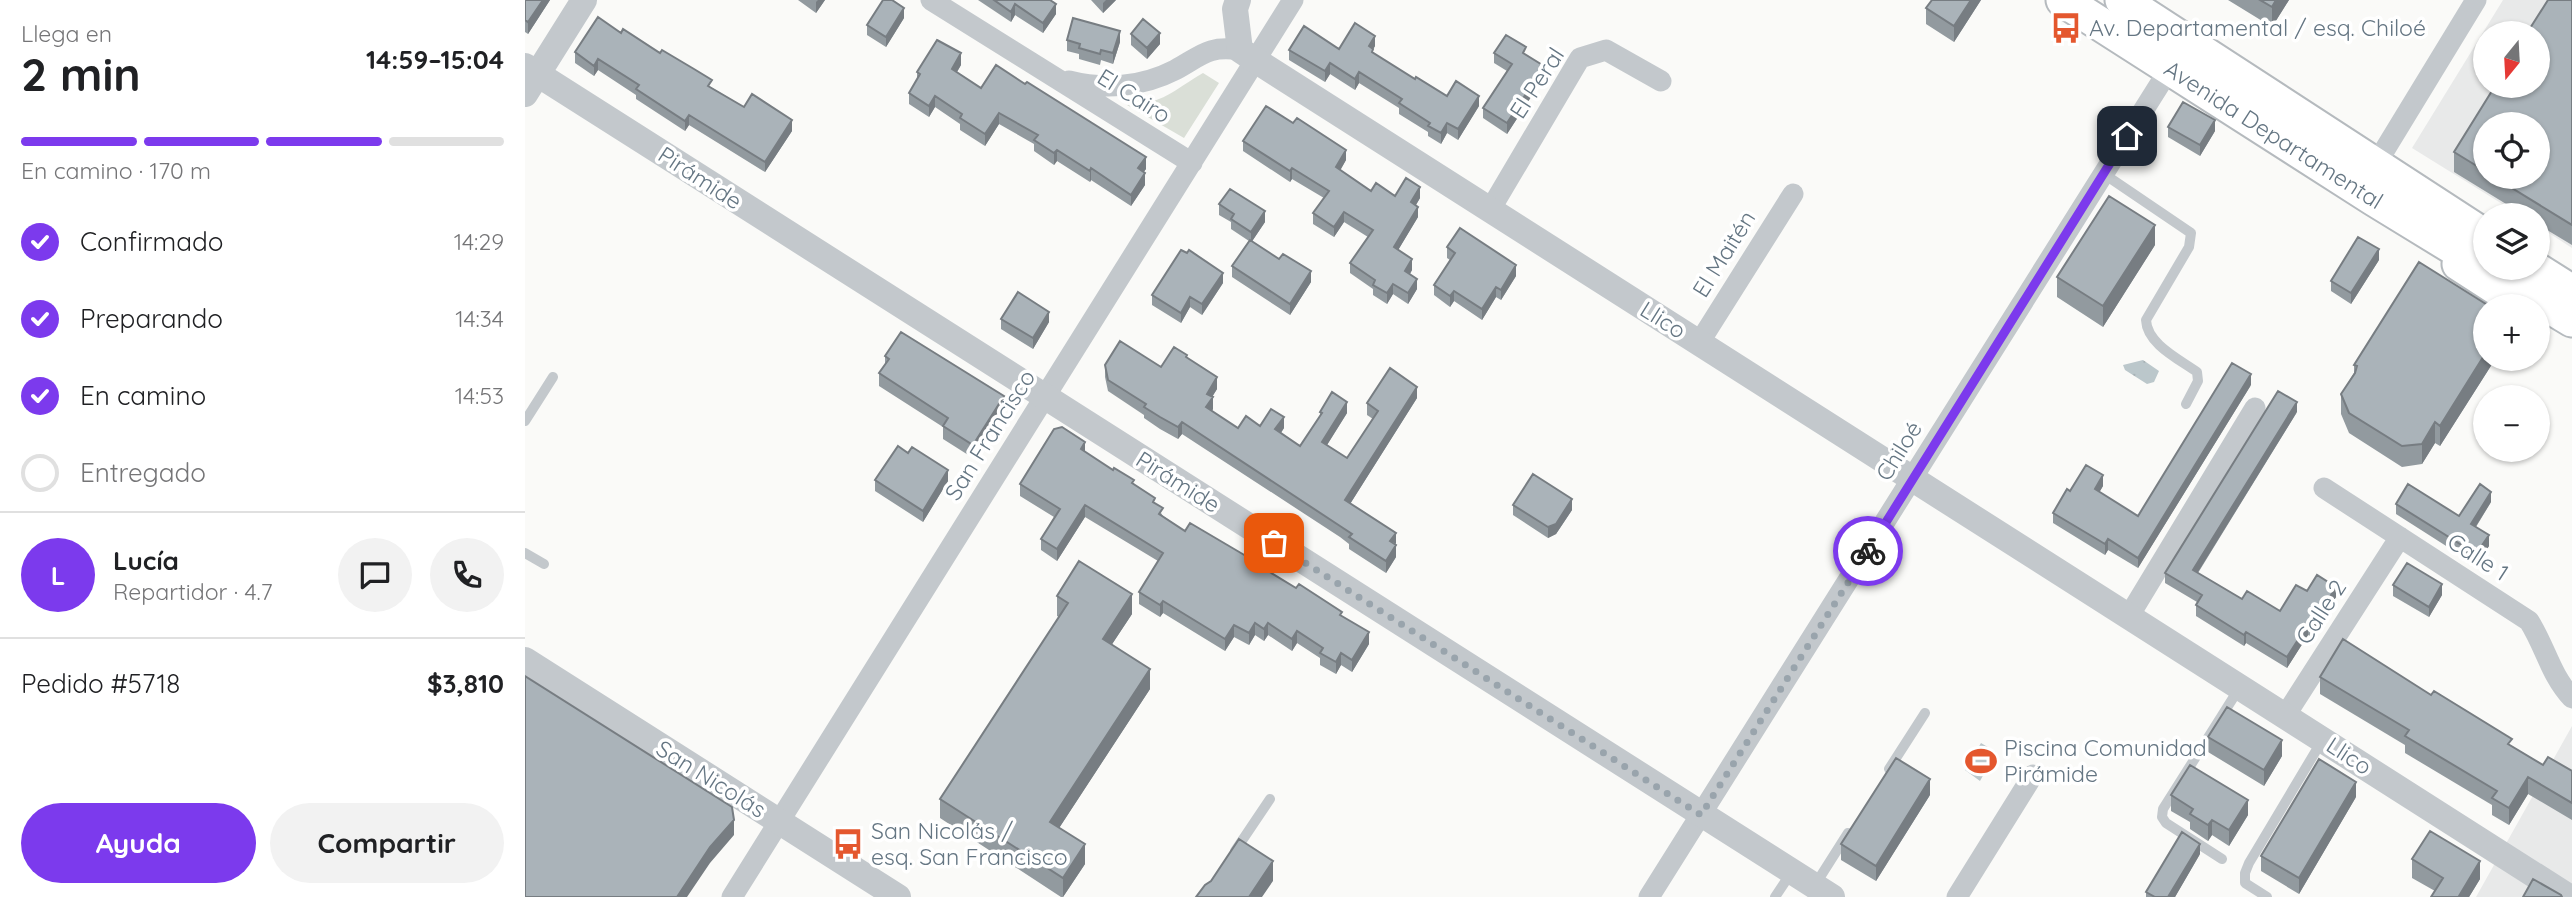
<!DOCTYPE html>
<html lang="es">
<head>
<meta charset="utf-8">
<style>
  body { margin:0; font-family:Quicksand,sans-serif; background:#f2f2f2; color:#202124; height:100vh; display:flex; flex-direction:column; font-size:26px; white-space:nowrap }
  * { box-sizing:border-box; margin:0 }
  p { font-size:23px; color:#757577 }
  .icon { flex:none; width:38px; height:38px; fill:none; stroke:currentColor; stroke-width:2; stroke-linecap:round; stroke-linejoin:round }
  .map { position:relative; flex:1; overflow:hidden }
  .side { display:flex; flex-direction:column; background:#fff; width:525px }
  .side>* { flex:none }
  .needle { width:46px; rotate:198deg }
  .tools { position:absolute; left:1948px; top:21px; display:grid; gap:14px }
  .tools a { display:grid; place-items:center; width:77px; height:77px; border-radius:50%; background:#fff; box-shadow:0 2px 5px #0004; font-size:35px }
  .pin { position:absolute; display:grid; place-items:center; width:60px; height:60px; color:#fff; margin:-30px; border-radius:14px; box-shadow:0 4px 10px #0006 }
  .courier { position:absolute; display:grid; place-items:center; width:70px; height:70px; margin:-35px; border:5px solid #7c3aed; border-radius:50%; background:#fff; color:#222; box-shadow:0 2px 9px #0007 }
  .headline em { font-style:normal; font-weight:800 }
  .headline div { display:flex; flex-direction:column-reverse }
  .headline { display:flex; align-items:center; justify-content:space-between; height:119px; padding:0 21px }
  h1 { font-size:46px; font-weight:800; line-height:52px }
  .bar { display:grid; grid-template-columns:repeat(4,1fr); gap:10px 7px; align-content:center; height:84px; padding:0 21px }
  .bar i { height:9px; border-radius:5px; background:#e0e0e0 }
  .bar .active { background:#7c3aed }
  .bar p { grid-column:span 4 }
  .line { display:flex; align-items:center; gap:18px; padding:0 21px; border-top:2px solid #e0e0e0 }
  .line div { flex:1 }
  .round { display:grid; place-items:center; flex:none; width:74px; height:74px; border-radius:37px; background:#f2f2f2 }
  ol { padding:0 21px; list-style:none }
  li { display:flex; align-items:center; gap:21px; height:77px }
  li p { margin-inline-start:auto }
  li .icon { padding:7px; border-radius:50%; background:#7c3aed; color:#fff; stroke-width:4 }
  li:last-child { color:#757577 }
  li i { width:38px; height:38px; border:4px solid #e0e0e0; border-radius:50% }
  .cta { display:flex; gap:14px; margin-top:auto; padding:14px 21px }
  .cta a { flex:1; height:80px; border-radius:42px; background:#7c3aed; color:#fff; font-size:28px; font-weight:800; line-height:80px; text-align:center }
  .cta a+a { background:#f2f2f2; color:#202124 }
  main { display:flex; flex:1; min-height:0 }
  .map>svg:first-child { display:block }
  .built { fill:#e8e9e9; fill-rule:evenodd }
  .park { fill:#dadfd7 }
  .water { fill:url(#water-ripples) }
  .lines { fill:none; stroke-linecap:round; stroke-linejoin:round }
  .primary-casing { stroke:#b5babe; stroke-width:37 }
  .service { stroke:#c3c8cc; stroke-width:10 }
  .minor { stroke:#c3c8cc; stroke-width:21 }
  .tertiary { stroke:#c3c8cc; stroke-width:26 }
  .primary { stroke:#fff; stroke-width:33 }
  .wall { fill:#929a9f; fill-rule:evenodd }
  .shaded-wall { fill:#777d82 }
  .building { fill:#aab3b9; stroke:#777d82; stroke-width:2 }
  .done { stroke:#99a4ac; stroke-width:7; stroke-dasharray:0 12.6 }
  .route { stroke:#7c3aed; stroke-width:9 }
  .labels { text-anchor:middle; stroke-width:7; stroke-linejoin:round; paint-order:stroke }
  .poi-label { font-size:23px; fill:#657683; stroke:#fff; text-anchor:start }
  .street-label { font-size:23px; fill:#657683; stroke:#fff }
</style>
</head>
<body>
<main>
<section class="side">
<div class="headline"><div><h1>2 min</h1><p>Llega en</p></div><em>14:59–15:04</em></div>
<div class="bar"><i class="active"></i><i class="active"></i><i class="active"></i><i></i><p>En camino · 170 m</p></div>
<ol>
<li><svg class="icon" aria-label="check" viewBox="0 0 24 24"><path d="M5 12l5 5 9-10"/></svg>Confirmado<p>14:29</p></li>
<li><svg class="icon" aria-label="check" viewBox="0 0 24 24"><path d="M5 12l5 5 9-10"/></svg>Preparando<p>14:34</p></li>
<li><svg class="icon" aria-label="check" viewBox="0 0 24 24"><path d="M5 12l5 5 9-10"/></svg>En camino<p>14:53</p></li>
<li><i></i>Entregado</li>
</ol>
<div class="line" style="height:126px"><b class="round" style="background:#7c3aed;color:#fff">L</b><div><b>Lucía</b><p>Repartidor · 4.7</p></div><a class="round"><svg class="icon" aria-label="chat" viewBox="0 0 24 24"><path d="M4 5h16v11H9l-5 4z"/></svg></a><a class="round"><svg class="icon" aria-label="phone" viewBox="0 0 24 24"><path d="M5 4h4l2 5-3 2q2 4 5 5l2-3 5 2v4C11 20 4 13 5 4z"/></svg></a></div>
<div class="line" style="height:91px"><div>Pedido #5718</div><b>$3,810</b></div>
<div class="cta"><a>Ayuda</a><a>Compartir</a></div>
</section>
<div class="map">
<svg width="2047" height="897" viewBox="0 0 2047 897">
  <defs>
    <pattern id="water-ripples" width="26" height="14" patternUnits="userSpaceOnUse" patternTransform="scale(1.75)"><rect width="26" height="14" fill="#bbc7cb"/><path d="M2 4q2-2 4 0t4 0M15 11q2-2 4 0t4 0" fill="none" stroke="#9ca6aa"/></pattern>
  </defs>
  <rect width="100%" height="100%" fill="#fafaf8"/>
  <path class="built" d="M1978,0H2047V248L2013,226L2012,215H1995L1887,148ZM1960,33H2012V86H1960ZM1960,124H2012V177H1960Z
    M2047,726V897H1951Z"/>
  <path class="park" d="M678,73L694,83L659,138L602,105C637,105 650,89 678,73Z"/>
  <path class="water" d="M1618,360L1634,371L1629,382L1622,384L1600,370L1598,365Z
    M1456,743L1471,752L1455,781L1440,770Z"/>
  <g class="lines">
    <defs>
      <g id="primary">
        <path id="s1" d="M1538,0L1849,199L1960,267"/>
        <path d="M1597,0L1960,236"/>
        <path d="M1934,264L1999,306"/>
        <path d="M2009,268L2047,292"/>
        <path d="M1984,282L2047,320"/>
      </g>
    </defs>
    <use href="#primary" class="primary-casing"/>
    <path class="service" d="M1579,174L1666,233L1664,247L1621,320C1622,344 1654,359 1672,372L1673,381L1661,404
      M0,421L28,377
      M0,553L19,564
      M1364,769L1400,713
      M710,851L745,799
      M1697,859L1641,823L1637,817L1638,809L1715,687
      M1290,885L1323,833
      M1250,897L1266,873
      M1742,897L1720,883V873L1724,863L1798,739"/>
    <path class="minor" d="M406,0L667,163
      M544,81C579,90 617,87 650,70C676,56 683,45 715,50
      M1851,164L1951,0
      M965,210L1055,58L1081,50L1136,81
      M1174,343L1268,194
      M1799,488L2004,621C2021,648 2025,674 2047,698
      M1604,616L1730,408
      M1760,716L1875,537
      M207,897L768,0
      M1124,897L1645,68
      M1432,897L1508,775"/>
    <path class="tertiary" d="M713,0L710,9L715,50L730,60L2044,897
      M0,66L1307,897
      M0,94L59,0
      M0,660L373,897"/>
    <use href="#primary" class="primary"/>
  </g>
  <path class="wall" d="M0,0H25L3,34L0,32Z
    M273,0H300L291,13Z
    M453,0H525L531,14L518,33L490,15L486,22Z
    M566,0H591L578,13Z
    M1456,0L1429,42L1401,24V8Z
    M1703,0H1764L1747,27Z
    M2047,0V245L2012,224V215H1999L1929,172V152ZM1960,124L2012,177H1960Z
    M379,18L361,47L342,35V25Z
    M96,33L219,107L267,131L240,172L164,125L160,131L111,99V95L73,70L69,76L50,63V52Z
    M606,34L635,44L622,59L606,45Z
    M542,40L595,42L588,64L576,60L575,65L554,59V54L542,51Z
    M850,46L848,49V53L890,79L922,96L954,106L933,140L922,133L916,144L903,136V132L874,114V108L834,83L830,90L805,74L800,82L764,60V50Z
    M969,53L1001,55L1019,77L982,134L958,118V108L982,71L969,63Z
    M436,65L432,72L456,88L621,169L618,172L620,185L606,206L566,180L565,182L532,161L529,165L509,151V144L474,124L460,146L435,130V124L410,107L404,117L384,104V93L392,80V72Z
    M1643,127L1690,131L1675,156L1643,137Z
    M718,141L821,160L815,170L846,191L870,196L895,198L891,205L893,217L873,250L887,270L885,274L892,289L883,304L868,294L862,304L848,295V289L825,273V263L843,237L819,222L809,237L788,224V213L799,198L767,179L765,182L718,151Z
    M694,204L740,222L727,241L786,282L765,315L707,277V266L724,241L706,229V222L694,215Z
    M1630,245L1578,327L1532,297V277Z
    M922,247L991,276L976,300L971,297L957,320L929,301L925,307L909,295V285L925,260L922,258Z
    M1854,260L1826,304L1806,291V281Z
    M698,283L677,315L665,307L656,323L627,305V295Z
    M476,319L524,322L508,349L476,329Z
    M360,356L479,408L448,458L418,439V427L354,386V373L360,365Z
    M662,358L692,389L687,397L688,409L687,411L713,428L735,426L759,428L756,433L775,446L795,417V412L822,413L802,445L822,458L848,419L842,415V403L892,398L825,504L870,545L871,557L861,573L824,549V544L815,537L657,434L653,439L635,429L619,418V415L583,391L580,377V365L636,367Z
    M1960,359H1991L1984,370L1969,361L1915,446L1910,443L1897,464L1877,467L1824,433L1816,414V394L1829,373V365Z
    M1726,385L1613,568L1583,550L1580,555L1528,523V513L1545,491L1578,486L1574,492L1613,516Z
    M1772,412L1673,573L1717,599L1755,611L1782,591L1811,597L1787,637L1783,635L1762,668L1721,643L1719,646L1671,616V605L1672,602L1640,583V573Z
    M560,452L609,484L630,504L638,516L660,531L721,556L742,561L747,574L817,616L844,644L827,672L816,665L811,674L795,665V658L772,643L767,651L743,635L739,641L730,635L724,645L709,637L700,651L638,613L635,617L614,604V592L633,561L560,517L532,561L516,550V539L529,517L495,496V484Z
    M383,453L423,481L398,522L350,491V480Z
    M1966,502L1951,527L1964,546L1951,565L1871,514V504L1934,516Z
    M988,505L1047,510L1031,534L1023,538L988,515Z
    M1868,585L1917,595L1904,617L1868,596Z
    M532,596L607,614L587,644L625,689L534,828L560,864L538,897H536L415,818V799L534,617L532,616Z
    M1795,677L1987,746L2018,765L2047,771V820L2003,794L1984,825L1967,815V805L1880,753V745L1795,694Z
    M1683,737L1757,756L1739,786L1683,752Z
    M1405,795L1351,881L1316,860V844Z
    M1646,795L1723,815L1704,846L1687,835L1683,841L1665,829V822L1646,811Z
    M1831,797L1774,894L1736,871V856Z
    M1675,854L1650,897H1621V892Z
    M1887,859L1955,879L1944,897H1906L1910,891L1887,878Z"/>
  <path class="shaded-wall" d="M18,0H25L3,34V22Z
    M293,0H300L291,13V2Z
    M581,0H591L578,13V3Z
    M1446,0H1456L1429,42V26Z
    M1751,0H1764L1747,27V7Z
    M490,4V15L486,22V12Z
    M531,4V14L518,33V23Z
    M379,8V18L361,47V37Z
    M595,31V42L588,64V53Z
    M635,33V44L622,59V48Z
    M850,36V46L844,57V46Z
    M436,53V65L427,80V69Z
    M73,59V70L69,76V66Z
    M805,63V74L800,82V71Z
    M1019,66V77L982,134V123Z
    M834,72V83L830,90V79Z
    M410,96V107L404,117V106Z
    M954,96V106L933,140V129Z
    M474,113V124L460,146V134Z
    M164,115V125L160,131V121Z
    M267,120V131L240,172V162Z
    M1690,120V131L1675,156V145Z
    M922,123V133L916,144V133Z
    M532,150V161L529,165V153Z
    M821,150V160L811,178V167Z
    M621,157V169L613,180V168Z
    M566,168V180L565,182V171Z
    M767,168V179L765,182V171Z
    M620,173V185L606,206V195Z
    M895,187V198L886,213V202Z
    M893,207V217L869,257V247Z
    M740,211V222L726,243V232Z
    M819,212V222L809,237V227Z
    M1630,225V245L1578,327V306Z
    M1854,249V260L1826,304V293Z
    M887,259V270L880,282V271Z
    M991,265V276L976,300V290Z
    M786,271V282L765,315V304Z
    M698,273V283L677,315V304Z
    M892,279V289L883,304V293Z
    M868,284V294L862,304V293Z
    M971,287V297L957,320V309Z
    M929,291V301L925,307V296Z
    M665,297V307L656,323V313Z
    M524,312V322L508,349V338Z
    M1960,354V359H1969V361L1915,446V426Z
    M1984,359H1991L1984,370Z
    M1726,374V385L1613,568V558Z
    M692,377V389L682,405V394Z
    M892,387V398L820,512V500Z
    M479,396V408L448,458V445Z
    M688,397V409L681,419V407Z
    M822,402V413L797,453V442Z
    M1772,402V412L1668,580V570Z
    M759,417V428L750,441V429Z
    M657,422V434L653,439V427Z
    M1910,422V443L1897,464V444Z
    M560,442V454L556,449Z
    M423,470V481L398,522V511Z
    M1578,475V486L1570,500V489Z
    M1966,492V502L1946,534V524Z
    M1047,499V510L1031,534L1023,538V527Z
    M560,505V517L532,561V549Z
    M871,533V544L865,541Z
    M1964,535V546L1951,565V554Z
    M1583,539V550L1580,555V544Z
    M871,545V557L861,573V561Z
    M1917,584V595L1904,617V607Z
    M1811,587V597L1787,637V626Z
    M607,594V614L578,658V639Z
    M638,601V613L635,617V605Z
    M730,623V635L724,645V633Z
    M743,623V635L739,641V629Z
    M1783,624V635L1762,668V657Z
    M709,625V637L700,651V639Z
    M772,631V643L767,651V639Z
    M844,632V644L827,672V660Z
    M1721,632V643L1719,646V635Z
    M816,653V665L811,674V662Z
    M625,669V689L525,842V822Z
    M1757,740V756L1739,786V770Z
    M2003,777V794L1984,825V808Z
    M1405,779V795L1351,881V866Z
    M1831,782V797L1774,894V878Z
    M1723,800V815L1704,846V830Z
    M209,820V835L185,863L162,897H152L185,847Z
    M1687,820V835L1683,841V825Z
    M560,844V864L538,897V878Z
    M1675,844V854L1650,897H1643Z
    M748,861V881L737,897H724Z
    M1955,861V879L1944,897H1934Z"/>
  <path class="building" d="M0,0H18L3,22L0,20Z
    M358,0H367L379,8L361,37L342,25Z
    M469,0H525L531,4L518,23L490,4L486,12Z
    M1407,0H1446L1429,26L1401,8Z
    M1735,0H1751L1747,7Z
    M2023,0H2047V225L1969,177H2012V124H1960V171L1929,152L1970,86H2012V33H2002Z
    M73,17L96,33L98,29L135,53L137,50L169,69L187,80L183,86L219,107L227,94L267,120L240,162L164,115L160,121L111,89L114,85L73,59L69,66L50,52Z
    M548,18L595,31L588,53L576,50L575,54L554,48L555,44L542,40Z
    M618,19L635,33L622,48L606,34Z
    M830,23L850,36L844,46L848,49L847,52L890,79L891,77L922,96L931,81L954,96L933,129L922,123L916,133L903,126L905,123L874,103L877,99L834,72L830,79L805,63L800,71L764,50L779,26L814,49Z
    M981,35L1001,47L998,53L1019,66L982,123L958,108L987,64L969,53Z
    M412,40L436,53L427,69L456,88L471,65L500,84L502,82L621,157L613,168L620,173L606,195L566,168L565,171L532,150L529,153L509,140L513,135L474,113L460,134L435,118L437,114L410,96L404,106L384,93L395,74L392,72Z
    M1658,102L1690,120L1675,145L1643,127Z
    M741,106L768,123L772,118L821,150L811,167L846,191L851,183L870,196L881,178L895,187L886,202L893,207L869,247L887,259L880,271L892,279L883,293L868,284L862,293L848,285L850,280L825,263L848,230L819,212L809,227L788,213L804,191L767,168L765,171L718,141Z
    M705,189L740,211L726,232L706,219L709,214L694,204Z
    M1584,196L1630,225L1578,306L1532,277Z
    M935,228L991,265L976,290L971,287L957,309L929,291L925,296L909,285L930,253L922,247Z
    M1833,237L1854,249L1826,293L1806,281Z
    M725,240L754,259L758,254L786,271L765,304L707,266Z
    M656,250L662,253L664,250L698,273L677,304L665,297L656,313L627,295Z
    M1894,262L1964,306H1960V354L1915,426L1910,422L1897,444L1877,446L1824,413L1816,394L1830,373L1832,366L1829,365Z
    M493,292L524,312L508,338L476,319Z
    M376,332L479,396L448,445L418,426L423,418L354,373L364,359L360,356Z
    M595,341L636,367L649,347L662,355L661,357L692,377L682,394L688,397L681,407L713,428L721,416L735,426L746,409L759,417L750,429L775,446L797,413L795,412L807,392L822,402L797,442L822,458L853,411L842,403L865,368L892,387L820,500L871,533L865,541L871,545L861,561L824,537L827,534L815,526L657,422L653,427L635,417L619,407L621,404L583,380L580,365Z
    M1707,363L1726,374L1613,558L1583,539L1580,544L1528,513L1542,489L1545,491L1561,465L1578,475L1570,489L1613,516Z
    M1753,391L1772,402L1668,570L1717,599L1722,591L1755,611L1771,585L1782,591L1792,575L1811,587L1787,626L1783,624L1762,657L1721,632L1719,635L1671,605L1677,595L1640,573Z
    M537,427L560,442L556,449L588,470L589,468L609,480L607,483L630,498L628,502L638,508L634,514L660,531L665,523L721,556L727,546L742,556L740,559L747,564L743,571L771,588L774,584L817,612L815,615L844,632L827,660L816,653L811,662L795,653L798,648L772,631L767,639L743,623L739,629L730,623L724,633L709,625L700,639L638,601L635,605L614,592L638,553L560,505L532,549L516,539L535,509L495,484L529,429Z
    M373,446L383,453L387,447L423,470L398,511L350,480Z
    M1008,474L1047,499L1031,524L1023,527L988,505Z
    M1883,484L1934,516L1955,484L1966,492L1946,524L1964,535L1951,554L1871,504Z
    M554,561L607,594L578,639L625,669L525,822L560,844L538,878L415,799L543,603L532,596Z
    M1882,563L1917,584L1904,607L1868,585Z
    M1818,639L1906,695L1909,691L1987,739L1983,744L2018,765L2023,757L2047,771V803L2003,777L1984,808L1967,798L1972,791L1880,736L1884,730L1795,677Z
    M0,676L207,807L209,820L185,847L152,897H0Z
    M1702,707L1757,740L1739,770L1683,737Z
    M1371,758L1405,779L1351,866L1316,844Z
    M1794,759L1831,782L1774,878L1736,856Z
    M1665,765L1723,800L1704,830L1687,820L1683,825L1665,814L1668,809L1646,795Z
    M1905,831L1955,861L1934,896L1935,897H1906L1918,878L1887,859Z
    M1657,832L1675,844L1643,897H1630L1621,892Z
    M714,839L748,861L724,897H671L680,885L686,881Z
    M2008,879L2036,895L2037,897H1998Z"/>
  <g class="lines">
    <path class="done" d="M749,543L1176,815L1343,551"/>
    <path class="route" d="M1343,551L1602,136"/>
  </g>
  <defs>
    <symbol id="bus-bare" viewBox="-9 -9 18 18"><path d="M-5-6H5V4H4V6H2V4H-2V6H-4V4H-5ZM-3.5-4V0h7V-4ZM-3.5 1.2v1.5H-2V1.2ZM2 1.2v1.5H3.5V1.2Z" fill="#e4572e" stroke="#fff" stroke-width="2.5" paint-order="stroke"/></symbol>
    <symbol id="stadium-bare" viewBox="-9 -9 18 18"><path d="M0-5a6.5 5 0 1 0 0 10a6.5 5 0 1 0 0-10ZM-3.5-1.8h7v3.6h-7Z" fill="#e4572e" stroke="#fff" stroke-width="2.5" paint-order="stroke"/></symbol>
  </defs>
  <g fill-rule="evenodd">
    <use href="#bus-bare" x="1519" y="6" width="44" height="44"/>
    <use href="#stadium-bare" x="1434" y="739" width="44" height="44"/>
    <use href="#bus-bare" x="301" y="822" width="44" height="44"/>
  </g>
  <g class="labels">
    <g class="poi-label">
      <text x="1564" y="36">Av. Departamental / esq. Chiloé</text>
      <text x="1479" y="756">Piscina Comunidad<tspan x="1479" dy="26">Pirámide</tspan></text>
      <text x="346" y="839">San Nicolás /<tspan x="346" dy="26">esq. San Francisco</tspan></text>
    </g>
    <g class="street-label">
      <text transform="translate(1012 83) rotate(-57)" y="8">El Peral</text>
      <text transform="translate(609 96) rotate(32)" y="8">El Cairo</text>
      <text dy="8" stroke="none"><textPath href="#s1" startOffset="250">Avenida Departamental</textPath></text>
      <text transform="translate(175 178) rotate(33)" y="8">Pirámide</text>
      <text transform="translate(1199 254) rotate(-58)" y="8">El Maitén</text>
      <text transform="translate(1138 320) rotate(32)" y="8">Llico</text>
      <text transform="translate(465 435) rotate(-58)" y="8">San Francisco</text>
      <text transform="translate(1374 451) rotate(-58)" y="8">Chiloé</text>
      <text transform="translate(653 482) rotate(32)" y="8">Pirámide</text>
      <text transform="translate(1953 557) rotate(33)" y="8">Calle 1</text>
      <text transform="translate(1796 612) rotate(-57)" y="8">Calle 2</text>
      <text transform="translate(1824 756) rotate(33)" y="8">Llico</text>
      <text transform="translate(186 779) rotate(32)" y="8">San Nicolás</text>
    </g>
  </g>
</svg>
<div class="tools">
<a><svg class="needle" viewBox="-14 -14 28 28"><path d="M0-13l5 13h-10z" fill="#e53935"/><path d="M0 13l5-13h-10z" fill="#757577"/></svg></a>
<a><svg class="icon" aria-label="locate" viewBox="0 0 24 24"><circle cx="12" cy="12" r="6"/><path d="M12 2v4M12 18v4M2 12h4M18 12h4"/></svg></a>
<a><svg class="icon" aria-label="layers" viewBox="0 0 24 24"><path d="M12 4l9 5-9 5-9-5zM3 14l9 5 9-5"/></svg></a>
<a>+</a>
<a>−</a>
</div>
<div class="pin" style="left:749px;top:543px;background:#ea580c"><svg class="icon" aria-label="bag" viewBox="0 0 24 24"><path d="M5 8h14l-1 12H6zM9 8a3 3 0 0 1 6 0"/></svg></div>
<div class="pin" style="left:1602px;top:136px;background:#1f2937"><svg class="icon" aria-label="home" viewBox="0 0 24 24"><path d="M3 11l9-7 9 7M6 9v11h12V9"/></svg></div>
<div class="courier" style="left:1343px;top:551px"><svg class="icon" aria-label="bike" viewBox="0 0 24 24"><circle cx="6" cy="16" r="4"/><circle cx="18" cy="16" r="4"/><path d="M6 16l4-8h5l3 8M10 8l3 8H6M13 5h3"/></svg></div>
</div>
</main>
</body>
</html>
